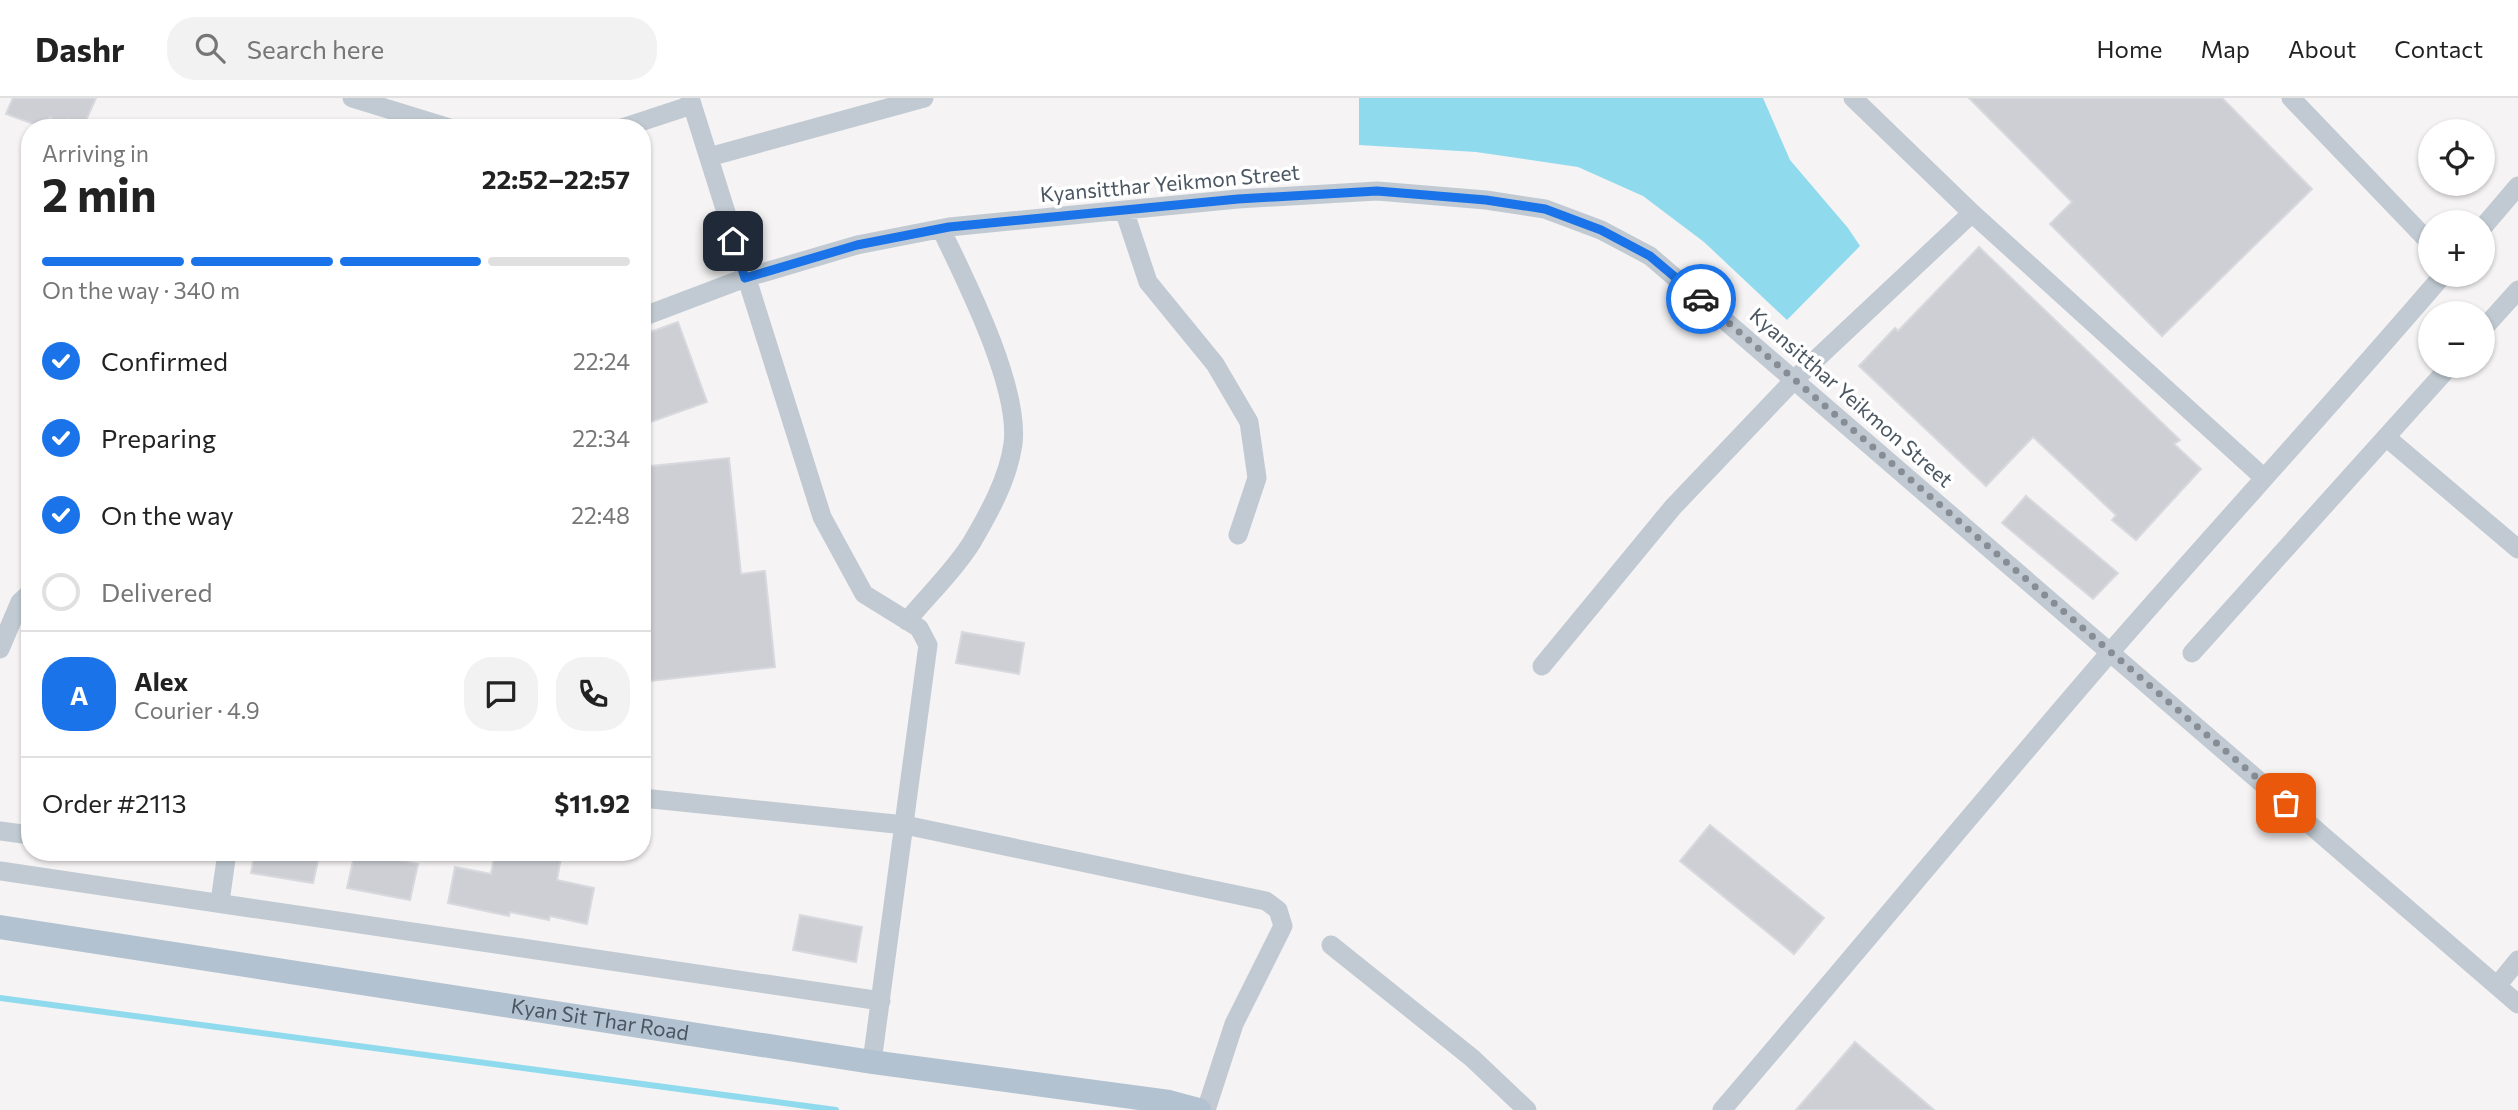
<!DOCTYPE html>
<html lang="en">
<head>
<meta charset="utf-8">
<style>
  body { margin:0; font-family:Commissioner,sans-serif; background:#f2f2f2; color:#222; height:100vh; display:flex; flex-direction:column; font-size:26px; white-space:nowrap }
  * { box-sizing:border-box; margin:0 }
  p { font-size:23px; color:#767676 }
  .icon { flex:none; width:38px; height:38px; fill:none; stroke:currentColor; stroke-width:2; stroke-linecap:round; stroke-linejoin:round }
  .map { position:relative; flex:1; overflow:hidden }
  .side { position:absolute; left:21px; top:21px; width:630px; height:742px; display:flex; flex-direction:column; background:#fff; border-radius:28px; box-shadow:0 2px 5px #0004 }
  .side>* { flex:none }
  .fabs { position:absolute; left:2418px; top:21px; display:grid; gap:14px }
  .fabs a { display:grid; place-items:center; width:77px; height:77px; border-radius:50%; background:#fff; box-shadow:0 2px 5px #0004; font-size:35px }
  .pin { position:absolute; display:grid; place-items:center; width:60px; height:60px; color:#fff; margin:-30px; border-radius:14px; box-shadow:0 4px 10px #0006 }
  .courier { position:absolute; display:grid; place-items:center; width:70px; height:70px; margin:-35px; border:5px solid #1a73e8; border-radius:50%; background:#fff; color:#222; box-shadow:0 2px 9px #0007 }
  .overview em { font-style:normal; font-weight:700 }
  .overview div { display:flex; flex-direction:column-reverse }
  .overview { display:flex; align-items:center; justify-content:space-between; height:119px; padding:0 21px }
  h1 { font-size:46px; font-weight:700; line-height:52px }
  .bar { display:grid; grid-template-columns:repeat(4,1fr); gap:10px 7px; align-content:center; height:84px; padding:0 21px }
  .bar i { height:9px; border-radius:5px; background:#e0e0e0 }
  .bar .current { background:#1a73e8 }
  .bar p { grid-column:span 4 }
  .line { display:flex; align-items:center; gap:18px; padding:0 21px; border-top:2px solid #e0e0e0 }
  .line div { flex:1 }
  .round { display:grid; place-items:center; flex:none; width:74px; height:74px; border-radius:28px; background:#f2f2f2 }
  ol { padding:0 21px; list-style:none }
  li { display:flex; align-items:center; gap:21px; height:77px }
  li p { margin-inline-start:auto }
  li .icon { padding:7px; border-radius:50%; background:#1a73e8; color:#fff; stroke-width:4 }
  li:last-child { color:#767676 }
  li i { width:38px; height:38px; border:4px solid #e0e0e0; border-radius:50% }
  header { display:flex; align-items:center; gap:42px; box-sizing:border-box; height:98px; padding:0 35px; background:#fff; border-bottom:2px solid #e0e0e0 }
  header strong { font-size:33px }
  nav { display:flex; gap:38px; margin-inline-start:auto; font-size:24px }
  .search { width:490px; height:63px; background:#f2f2f2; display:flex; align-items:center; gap:18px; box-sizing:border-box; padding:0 24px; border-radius:28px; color:#767676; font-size:26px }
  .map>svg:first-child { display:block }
  .water { fill:#90daee }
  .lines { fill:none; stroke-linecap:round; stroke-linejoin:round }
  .stream { stroke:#90daee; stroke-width:6 }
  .building { fill:#cdcfd5; stroke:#d7d9de; stroke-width:2 }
  .minor { stroke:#c1cad2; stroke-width:19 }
  .major { stroke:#b3c2d1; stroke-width:24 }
  .done { stroke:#868d94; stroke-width:7; stroke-dasharray:0 12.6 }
  .route { stroke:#1a73e8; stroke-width:9 }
  .labels { text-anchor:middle; stroke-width:7; stroke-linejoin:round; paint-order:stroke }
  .street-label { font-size:21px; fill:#4a5661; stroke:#fff }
</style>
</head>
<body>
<header>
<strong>Dashr</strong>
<div class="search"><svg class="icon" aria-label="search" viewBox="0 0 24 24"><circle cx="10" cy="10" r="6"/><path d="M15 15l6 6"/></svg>Search here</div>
<nav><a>Home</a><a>Map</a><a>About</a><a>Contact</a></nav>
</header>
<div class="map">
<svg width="2518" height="1012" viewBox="0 0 2518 1012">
  <rect width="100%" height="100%" fill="#f5f3f3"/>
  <path class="water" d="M1359,0H1763L1790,62L1848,130L1860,148L1787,222L1704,144L1643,98L1578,69L1476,54L1359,47Z"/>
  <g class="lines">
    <path class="stream" d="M0,900L836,1012"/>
  </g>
  <path class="building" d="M13,0H96L84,27L68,21L61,29L50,19L45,30L6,16Z
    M1969,0H2222L2312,91L2162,238L2050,126L2072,104Z
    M1979,149L2180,342L2174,346L2201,371L2136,442L2112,422L2116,417L2033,339L1986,388L1859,268L1895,230L1898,233Z
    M678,224L707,304L642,327V237Z
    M729,360L741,476L765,473L775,569L642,584V369Z
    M2026,398L2118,475L2093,501L2002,425Z
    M962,534L1024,545L1019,576L956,565Z
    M1710,727L1824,820L1794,856L1680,763Z
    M255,754H320L313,785L251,775Z
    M355,754L418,766L410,802L347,790Z
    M495,754H562L557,782L594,790L587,826L550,818L549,822L510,814L509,818L448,805L455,769L491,776Z
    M800,817L862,829L856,864L793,852Z
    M1855,944L1934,1012H1796Z"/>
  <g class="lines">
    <path class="minor" d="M352,0L450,30
      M690,0L822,419L864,496L919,530L928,547L872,964
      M1853,0L1972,115L2263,379
      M2291,0L2431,146
      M622,30L692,7
      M709,59L924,0
      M1124,112L1148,184L1215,266L1249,324L1257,380L1238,437
      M2483,129L2518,88
      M642,219L745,180L857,147L949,129L1238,101L1377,93L1486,102L1545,111L1601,132L1650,158L2518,906
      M2483,231L2518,192
      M2450,268L2386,339L2518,451
      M907,523C928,497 955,472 972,444C989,415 1008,381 1013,346C1020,289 966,183 941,131
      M0,551L20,504L30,495
      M2192,555L2386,339
      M1542,568L1673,409L1795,281L1972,115
      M642,700L905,727L1266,803L1278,812L1283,828L1234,926L1206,1012
      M0,733L30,737
      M0,773L881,903
      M220,804L227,754
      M1331,847L1472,960L1527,1012
      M2497,888L2518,862
      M1722,1012C1853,859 1981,704 2113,551C2222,426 2335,303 2443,177"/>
    <path class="major" id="s1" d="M0,829L872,964L1169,1004L1199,1012"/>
  </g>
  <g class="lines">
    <path class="done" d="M1701,201L2286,705"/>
    <path class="route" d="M733,143L745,180L857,147L949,129L1238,101L1377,93L1486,102L1545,111L1601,132L1650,158L1701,201"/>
  </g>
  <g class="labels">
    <g class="street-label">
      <text transform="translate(1170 86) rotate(-5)" y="7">Kyansitthar Yeikmon Street</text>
      <text transform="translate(1851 300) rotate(41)" y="7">Kyansitthar Yeikmon Street</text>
      <text dy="7" stroke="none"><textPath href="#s1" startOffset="607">Kyan Sit Thar Road</textPath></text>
    </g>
  </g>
</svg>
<div class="fabs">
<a><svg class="icon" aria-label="locate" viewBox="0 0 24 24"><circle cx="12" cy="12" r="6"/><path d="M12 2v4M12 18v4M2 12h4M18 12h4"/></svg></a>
<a>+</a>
<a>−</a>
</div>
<div class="pin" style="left:2286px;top:705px;background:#ea580c"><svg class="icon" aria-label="bag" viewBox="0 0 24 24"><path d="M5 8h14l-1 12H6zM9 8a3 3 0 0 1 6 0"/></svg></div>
<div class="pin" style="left:733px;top:143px;background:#1f2937"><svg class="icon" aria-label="home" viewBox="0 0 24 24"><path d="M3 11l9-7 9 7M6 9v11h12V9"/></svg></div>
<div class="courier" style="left:1701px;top:201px"><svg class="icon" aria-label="car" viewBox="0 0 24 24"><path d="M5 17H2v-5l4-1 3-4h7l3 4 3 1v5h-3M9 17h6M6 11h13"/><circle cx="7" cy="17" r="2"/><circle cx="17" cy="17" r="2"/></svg></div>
<section class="side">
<div class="overview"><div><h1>2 min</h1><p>Arriving in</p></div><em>22:52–22:57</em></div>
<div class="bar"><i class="current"></i><i class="current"></i><i class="current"></i><i></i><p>On the way · 340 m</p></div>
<ol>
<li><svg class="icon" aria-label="check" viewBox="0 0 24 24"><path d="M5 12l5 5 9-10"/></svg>Confirmed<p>22:24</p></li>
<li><svg class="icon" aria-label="check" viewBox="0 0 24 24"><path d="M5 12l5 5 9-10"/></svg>Preparing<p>22:34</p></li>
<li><svg class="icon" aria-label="check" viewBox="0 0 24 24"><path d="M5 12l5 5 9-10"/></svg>On the way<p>22:48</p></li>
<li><i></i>Delivered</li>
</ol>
<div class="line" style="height:126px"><b class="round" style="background:#1a73e8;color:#fff">A</b><div><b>Alex</b><p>Courier · 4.9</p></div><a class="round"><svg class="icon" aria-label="chat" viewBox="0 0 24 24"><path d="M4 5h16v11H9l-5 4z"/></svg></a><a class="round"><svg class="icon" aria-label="phone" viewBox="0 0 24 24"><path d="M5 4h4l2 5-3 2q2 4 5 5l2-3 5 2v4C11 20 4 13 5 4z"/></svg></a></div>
<div class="line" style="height:91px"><div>Order #2113</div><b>$11.92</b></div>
</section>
</div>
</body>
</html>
